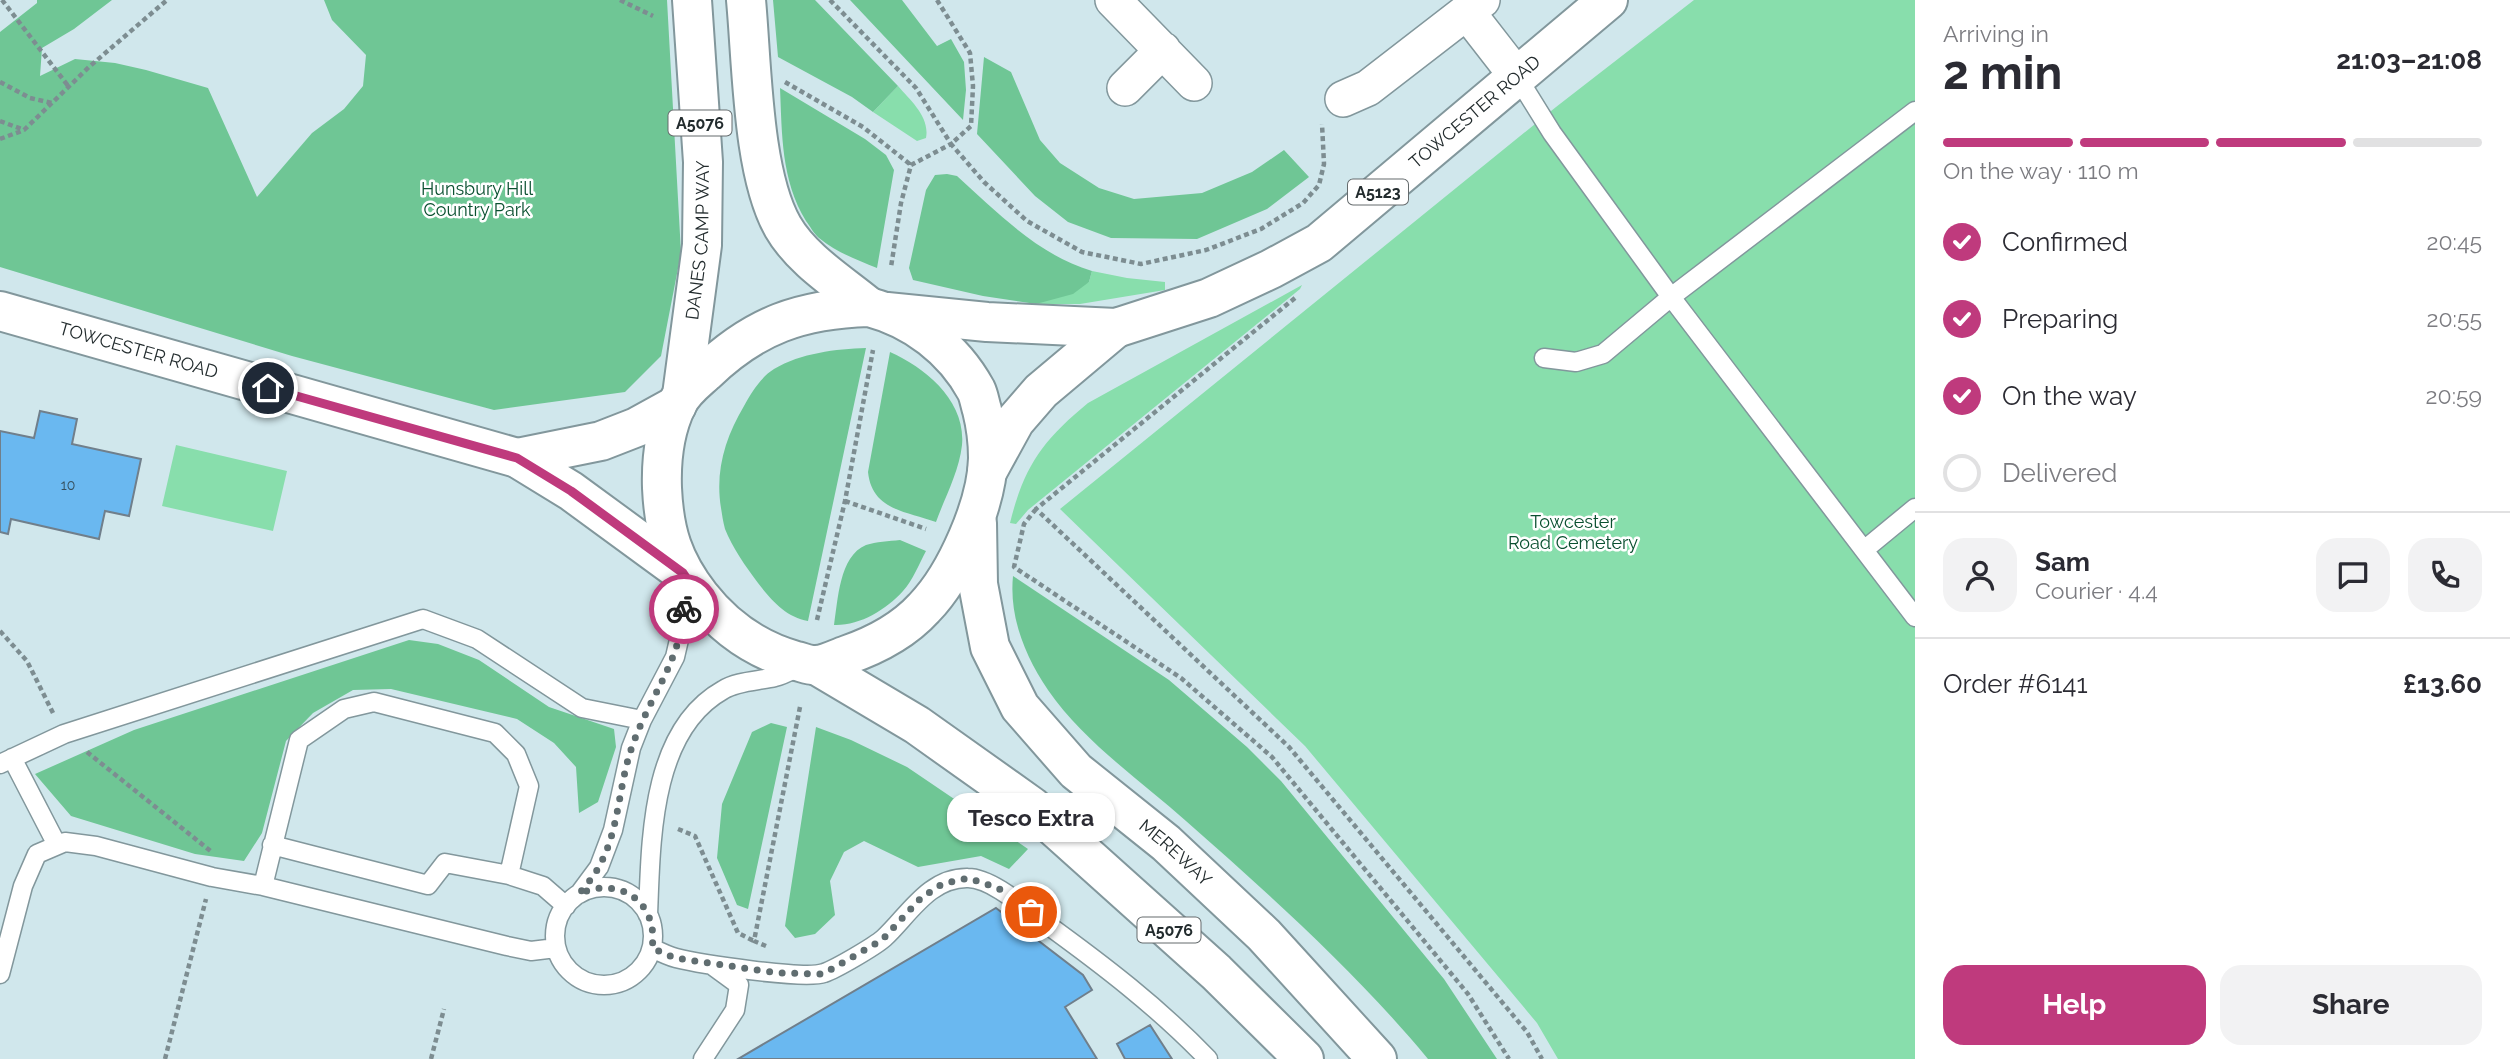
<!DOCTYPE html>
<html lang="en">
<head>
<meta charset="utf-8">
<style>
  body { margin:0; font-family:Raleway,sans-serif; background:#f2f2f3; color:#2b2b33; height:100vh; display:flex; flex-direction:column; font-size:26px; white-space:nowrap }
  * { box-sizing:border-box; margin:0 }
  p { font-size:23px; color:#7c7c81 }
  .icon { flex:none; width:38px; height:38px; fill:none; stroke:currentColor; stroke-width:2; stroke-linecap:round; stroke-linejoin:round }
  .map { position:relative; flex:1; overflow:hidden }
  .drawer { display:flex; flex-direction:column; background:#fff; width:595px }
  .drawer>* { flex:none }
  .pin { position:absolute; display:grid; place-items:center; width:60px; height:60px; color:#fff; margin:-30px; border:4px solid #fff; border-radius:50%; box-shadow:0 2px 7px #0007 }
  .courier { position:absolute; display:grid; place-items:center; width:70px; height:70px; margin:-35px; border:5px solid #bf3a7d; border-radius:50%; background:#fff; color:#222; box-shadow:0 2px 9px #0007 }
  .bubble { position:absolute; height:49px; border-radius:21px; background:#fff; box-shadow:0 2px 5px #0004; font-size:23px; font-weight:700; line-height:49px; text-align:center }
  .head em { font-style:normal; font-weight:700 }
  .head div { display:flex; flex-direction:column-reverse }
  .head { display:flex; align-items:center; justify-content:space-between; height:119px; padding:0 28px }
  h1 { font-size:46px; font-weight:700; line-height:52px }
  .bar { display:grid; grid-template-columns:repeat(4,1fr); gap:10px 7px; align-content:center; height:84px; padding:0 28px }
  .bar i { height:9px; border-radius:5px; background:#e1e1e2 }
  .bar .selected { background:#bf3a7d }
  .bar p { grid-column:span 4 }
  .line { display:flex; align-items:center; gap:18px; padding:0 28px; border-top:2px solid #e1e1e2 }
  .line div { flex:1 }
  .round { display:grid; place-items:center; flex:none; width:74px; height:74px; border-radius:21px; background:#f2f2f3 }
  ol { padding:0 28px; list-style:none }
  li { display:flex; align-items:center; gap:21px; height:77px }
  li p { margin-inline-start:auto }
  li .icon { padding:7px; border-radius:50%; background:#bf3a7d; color:#fff; stroke-width:4 }
  li:last-child { color:#7c7c81 }
  li i { width:38px; height:38px; border:4px solid #e1e1e2; border-radius:50% }
  .action { display:flex; gap:14px; margin-top:auto; padding:14px 28px }
  .action a { flex:1; height:80px; border-radius:21px; background:#bf3a7d; color:#fff; font-size:28px; font-weight:700; line-height:80px; text-align:center }
  .action a+a { background:#f2f2f3; color:#2b2b33 }
  main { display:flex; flex:1; min-height:0 }
  .map>svg:first-child { display:block }
  .green { fill:#88deac }
  .forest { fill:#6fc695 }
  .building { fill:#6ab8f0; stroke:#707f8b; stroke-width:2 }
  .lines { fill:none; stroke-linecap:round; stroke-linejoin:round }
  .service-casing { stroke:#82979c; stroke-width:21 }
  .minor-casing { stroke:#82979c; stroke-width:38 }
  .tertiary-casing { stroke:#82979c; stroke-width:42 }
  .primary-casing { stroke:#82979c; stroke-width:42 }
  .trunk-casing { stroke:#82979c; stroke-width:42 }
  .path { stroke:#7d8d91; stroke-width:4.5; stroke-dasharray:5 3.5; stroke-linecap:butt }
  .service { stroke:#fff; stroke-width:18 }
  .minor { stroke:#fff; stroke-width:35 }
  .tertiary { stroke:#fff; stroke-width:38 }
  .primary { stroke:#fff; stroke-width:38 }
  .trunk { stroke:#fff; stroke-width:38 }
  .done { stroke:#606d70; stroke-width:7; stroke-dasharray:0 12.6 }
  .route { stroke:#bf3a7d; stroke-width:9 }
  .labels { text-anchor:middle; stroke-width:5; stroke-linejoin:round; paint-order:stroke }
  .number-label { font-size:14px; fill:#354f5e }
  .shield { fill:#fff; stroke:#656b6d; stroke-width:2 }
  .shield-label { font-size:16px; font-weight:bold; fill:#232c2e }
  .street-label { font-size:18px; fill:#232c2e; stroke:#fff }
  .park-label { font-size:18px; fill:#0a5030; stroke:#fff }
</style>
</head>
<body>
<main>
<div class="map">
<svg width="1915" height="1059" viewBox="0 0 1915 1059">
  <rect width="100%" height="100%" fill="#d0e7ec"/>
  <path class="green" d="M1694,0H1915V1059H1558L1537,1023L1305,746L1060,509L1556,107Z
    M898,86C911,101 930,117 926,138L917,141L873,112Z
    M1092,271L1127,278L1165,282V290L1080,304H1036L1089,282Z
    M1302,285L1300,289L1028,510L1016,524L1010,523C1024,466 1043,440 1088,403Z
    M176,445L287,471L273,531L162,506Z"/>
  <path class="forest" d="M37,0H112L74,29L42,48L40,76L75,59L115,63L146,70L208,88L257,197L312,133L344,109L363,86L366,55L332,20L324,0H667L681,253L661,356L625,392L494,410L292,356L0,267V32L37,3Z
    M773,0H815L898,86L873,112L852,97L778,57Z
    M850,0H902L937,46L951,39L964,62L966,90L963,120Z
    M984,57L1011,72L1040,140L1060,163L1099,188L1134,199L1202,193L1252,172L1284,150L1309,177L1267,209L1197,239L1111,238L1068,222L1035,196L977,134Z
    M780,88L865,139L886,155L894,170L877,268C857,260 836,252 819,238C814,234 810,226 806,221C781,180 782,134 780,88Z
    M947,174L957,176C998,213 1038,255 1092,271L1089,282L1073,294L1036,304L983,296L913,280L909,268L926,190L935,175Z
    M866,348L808,621C786,617 771,600 758,583C746,567 732,547 725,529C723,522 722,514 721,508C715,471 725,438 744,406C751,393 761,377 774,369C801,353 836,349 866,348Z
    M890,352C926,368 966,401 962,445C959,472 945,497 936,522C905,511 872,510 868,472Z
    M900,540L926,551C919,564 913,580 903,591C886,610 859,626 834,625C838,601 839,556 866,545C876,542 889,541 900,540Z
    M1013,576L1169,680L1247,747L1281,781L1444,979L1497,1059H1428C1357,973 1270,895 1186,821C1140,780 1084,742 1048,690C1025,656 1009,617 1013,576Z
    M409,640L438,644L479,660L549,707L614,729L616,747L598,802L579,813L576,767L554,743L517,719L391,689L353,690L313,713L286,741L262,833L244,861L195,854L71,816L35,774L134,730Z
    M771,723L787,727L748,909L737,905L717,858L722,804L752,732Z
    M816,727L851,740L907,767L1028,849L1009,869L981,856L918,867L864,841L844,852L830,881L835,915L815,934L795,938L785,926Z"/>
  <path class="building" d="M40,411L77,419L72,444L141,459L129,516L105,511L99,539L11,519L8,534L0,532V431L34,438Z
    M996,908L1083,975L1092,990L1065,1007L1097,1059H738Z
    M1150,1025L1172,1059H1125L1117,1044Z"/>
  <g class="lines">
    <defs>
      <path id="service" d="M1516,75L1552,133L1671,297L1915,111
        M1544,358L1576,362L1603,354L1671,297L1915,617
        M1864,550L1915,508
        M12,758L57,845
        M0,764L64,734L423,619L477,639L582,708L642,720
        M272,845L428,885L445,863L509,875
        M263,886L299,740L344,709L374,702L495,733L516,754L529,786L509,875L543,886L566,906
        M555 936a49 49 0 1 1 98 0a49 49 0 1 1-98 0Z
        M579,894L599,867L613,830L631,748L642,720L675,657L684,618L686,585
        M648,915C651,842 650,731 723,690C737,681 759,681 775,677C784,675 792,670 800,666
        M652,948C660,952 668,956 676,958C700,964 805,980 824,973C836,969 875,946 884,938C908,916 929,877 968,878C992,878 1026,909 1045,923C1103,965 1158,1007 1208,1059
        M0,974L23,886L37,854L65,842L96,846L212,877L263,886L507,946L531,951L556,948
        M703,1059L735,1010L739,985L713,966"/>
      <path id="minor" d="M1113,0L1194,83
        M1467,12L1516,75
        M1125,88L1163,50
        M1343,99L1368,88L1482,0"/>
      <g id="tertiary">
        <path id="s1" d="M0,311L517,458L571,491L683,573"/>
        <path d="M517,458L601,441L637,427L677,405"/>
      </g>
      <g id="primary">
        <path id="s2" d="M887,312L987,322L1116,328L1209,298L1271,269L1319,243L1608,0"/>
        <path d="M987,472L1015,421L1041,391L1116,328"/>
      </g>
      <g id="trunk">
        <path d="M746,0C752,63 752,173 783,227C802,260 840,283 869,307"/>
        <path d="M869,307C914,319 953,348 976,390C979,396 980,404 982,410C986,426 988,441 988,458C987,504 956,575 924,608C903,631 876,645 847,655C838,658 827,664 817,665C810,666 802,662 796,661C757,650 725,628 700,596C673,561 664,532 662,488C661,459 664,431 677,404C683,391 695,382 705,373C755,325 801,309 869,307Z"/>
        <path id="s3" d="M682,395L702,245L703,162L692,0"/>
        <path id="s4" d="M977,523L978,584L990,647L1020,707L1076,771L1166,843L1264,935L1377,1059"/>
        <path d="M816,665L917,725L1031,806L1216,972L1304,1059"/>
      </g>
    </defs>
    <use href="#service" class="service-casing"/>
    <use href="#minor" class="minor-casing"/>
    <use href="#tertiary" class="tertiary-casing"/>
    <use href="#primary" class="primary-casing"/>
    <use href="#trunk" class="trunk-casing"/>
    <path class="path" d="M2,0L69,87
      M620,0L653,16
      M830,0L916,88L951,144L911,165L901,203L891,267
      M937,0L970,53L973,86L971,126L951,144L984,182L1027,221L1082,252L1141,264L1206,250L1261,229L1303,203L1319,185L1324,164L1322,124
      M0,82L30,98L52,103
      M785,82L863,127L911,165
      M0,121L24,130
      M0,139L24,130L89,67L167,0
      M1295,298L1036,509L1289,747L1527,1032L1542,1059
      M845,501L926,529
      M1036,509L1024,524L1014,567L1181,678L1272,757L1468,994L1509,1059
      M817,620L845,501L873,350
      M0,631L27,661L54,715
      M87,752L213,853
      M678,829L695,836L738,933L754,941
      M766,946L754,941L800,707
      M165,1059L206,899
      M431,1059L444,1009"/>
    <use href="#service" class="service"/>
    <use href="#minor" class="minor"/>
    <use href="#tertiary" class="tertiary"/>
    <use href="#primary" class="primary"/>
    <use href="#trunk" class="trunk"/>
  </g>
  <g class="lines">
    <path class="done" d="M684,609C680,662 650,696 633,744C618,784 620,831 598,868C593,878 585,886 579,894C620,875 659,903 652,948L675,958L709,963L778,973L823,974L882,940L921,898L942,884L968,878L998,888L1031,912"/>
    <path class="route" d="M268,388L517,458L571,491L683,573L687,579L684,609"/>
  </g>
  <g class="labels">
    <g class="number-label">
      <text x="68" y="490">10</text>
    </g>
    <g class="shield">
      <rect x="668.5" y="110.5" width="63" height="25" rx="5"/>
      <rect x="1348" y="179.5" width="60" height="25" rx="5"/>
      <rect x="1137.5" y="917.5" width="63" height="25" rx="5"/>
    </g>
    <g class="shield-label">
      <text x="700" y="129">A5076</text>
      <text x="1378" y="198">A5123</text>
      <text x="1169" y="936">A5076</text>
    </g>
    <g class="street-label">
      <text dy="6" stroke="none"><textPath href="#s2" startOffset="654">TOWCESTER ROAD</textPath></text>
      <text dy="6" stroke="none"><textPath href="#s3" startOffset="156">DANES CAMP WAY</textPath></text>
      <text dy="6" stroke="none"><textPath href="#s1" startOffset="144">TOWCESTER ROAD</textPath></text>
      <text dy="6" stroke="none"><textPath href="#s4" startOffset="406">MEREWAY</textPath></text>
    </g>
    <g class="park-label">
      <text x="477" y="195">Hunsbury Hill<tspan x="477" dy="21">Country Park</tspan></text>
      <text x="1573" y="528">Towcester<tspan x="1573" dy="21">Road Cemetery</tspan></text>
    </g>
  </g>
</svg>
<div class="pin" style="left:1031px;top:912px;background:#ea580c"><svg class="icon" aria-label="bag" viewBox="0 0 24 24"><path d="M5 8h14l-1 12H6zM9 8a3 3 0 0 1 6 0"/></svg></div>
<div class="pin" style="left:268px;top:388px;background:#1f2937"><svg class="icon" aria-label="home" viewBox="0 0 24 24"><path d="M3 11l9-7 9 7M6 9v11h12V9"/></svg></div>
<div class="courier" style="left:684px;top:609px"><svg class="icon" aria-label="bike" viewBox="0 0 24 24"><circle cx="6" cy="16" r="4"/><circle cx="18" cy="16" r="4"/><path d="M6 16l4-8h5l3 8M10 8l3 8H6M13 5h3"/></svg></div>
<div class="bubble" style="left:947px;top:793px;width:168px">Tesco Extra</div>
</div>
<section class="drawer">
<div class="head"><div><h1>2 min</h1><p>Arriving in</p></div><em>21:03–21:08</em></div>
<div class="bar"><i class="selected"></i><i class="selected"></i><i class="selected"></i><i></i><p>On the way · 110 m</p></div>
<ol>
<li><svg class="icon" aria-label="check" viewBox="0 0 24 24"><path d="M5 12l5 5 9-10"/></svg>Confirmed<p>20:45</p></li>
<li><svg class="icon" aria-label="check" viewBox="0 0 24 24"><path d="M5 12l5 5 9-10"/></svg>Preparing<p>20:55</p></li>
<li><svg class="icon" aria-label="check" viewBox="0 0 24 24"><path d="M5 12l5 5 9-10"/></svg>On the way<p>20:59</p></li>
<li><i></i>Delivered</li>
</ol>
<div class="line" style="height:126px"><a class="round"><svg class="icon" aria-label="person" viewBox="0 0 24 24"><circle cx="12" cy="8" r="4"/><path d="M4 21q1-7 8-7t8 7"/></svg></a><div><b>Sam</b><p>Courier · 4.4</p></div><a class="round"><svg class="icon" aria-label="chat" viewBox="0 0 24 24"><path d="M4 5h16v11H9l-5 4z"/></svg></a><a class="round"><svg class="icon" aria-label="phone" viewBox="0 0 24 24"><path d="M5 4h4l2 5-3 2q2 4 5 5l2-3 5 2v4C11 20 4 13 5 4z"/></svg></a></div>
<div class="line" style="height:91px"><div>Order #6141</div><b>£13.60</b></div>
<div class="action"><a>Help</a><a>Share</a></div>
</section>
</main>
</body>
</html>
